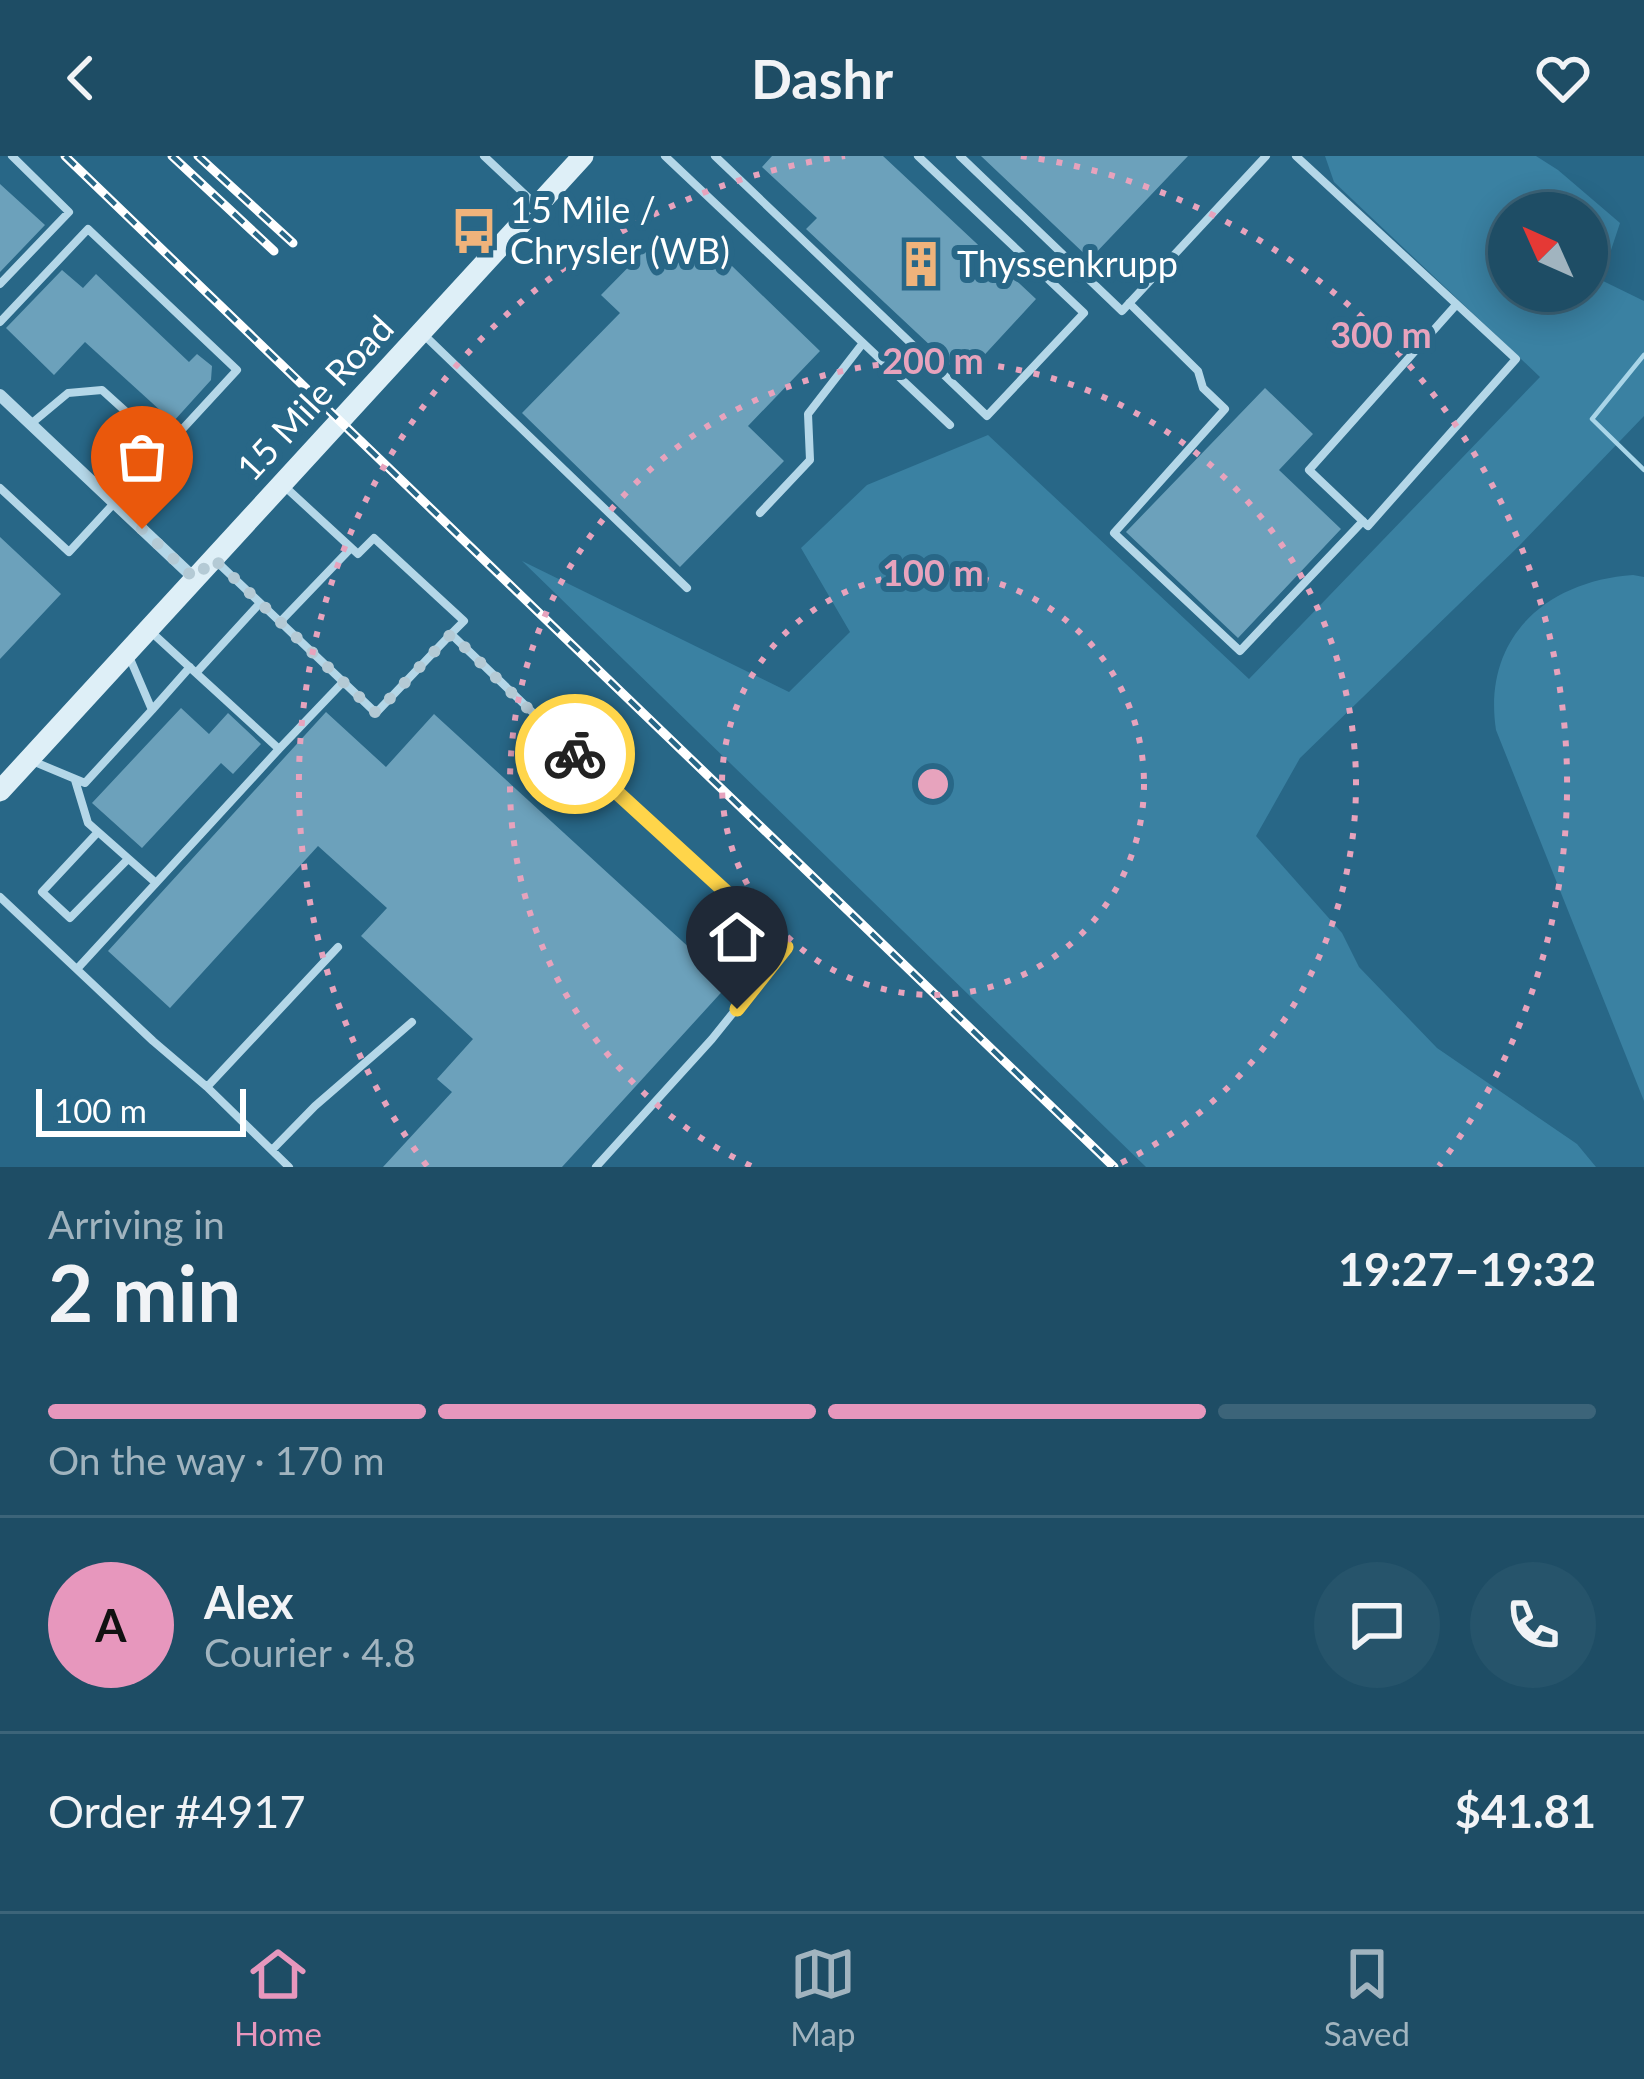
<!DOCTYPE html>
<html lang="en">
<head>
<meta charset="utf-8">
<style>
  body { margin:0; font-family:Lato,sans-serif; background:#26546b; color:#f1f3f6; height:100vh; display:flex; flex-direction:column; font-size:45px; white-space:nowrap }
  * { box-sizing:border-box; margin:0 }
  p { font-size:39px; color:#a1b4bf }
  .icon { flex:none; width:66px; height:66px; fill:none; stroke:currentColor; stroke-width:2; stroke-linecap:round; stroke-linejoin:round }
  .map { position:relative; height:1011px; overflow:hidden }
  .drawer { display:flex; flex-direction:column; background:#1e4d65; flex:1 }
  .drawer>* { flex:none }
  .needle { width:78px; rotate:315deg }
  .controls { position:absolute; left:1488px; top:36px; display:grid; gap:24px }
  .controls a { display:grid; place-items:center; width:120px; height:120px; border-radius:50%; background:#1e4d65; box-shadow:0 6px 30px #0003,0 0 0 3px #3c6479; font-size:60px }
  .scale { position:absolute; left:36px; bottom:30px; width:210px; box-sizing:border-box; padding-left:12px; border:6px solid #fff; border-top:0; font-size:33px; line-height:42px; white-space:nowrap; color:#fff; -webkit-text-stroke:9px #286787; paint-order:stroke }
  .pin { position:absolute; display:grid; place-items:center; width:102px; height:102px; color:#fff; margin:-123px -51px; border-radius:50% 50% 50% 0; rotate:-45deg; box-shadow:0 0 12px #0007 }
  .pin .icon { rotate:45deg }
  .courier { position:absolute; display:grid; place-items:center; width:120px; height:120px; margin:-60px; border:9px solid #ffd54a; border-radius:50%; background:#fff; color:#222; box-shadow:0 3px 15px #0007 }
  .overview em { font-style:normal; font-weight:700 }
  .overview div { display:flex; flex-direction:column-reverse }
  .overview { display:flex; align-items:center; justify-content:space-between; height:204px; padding:0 48px }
  h1 { font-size:78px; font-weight:700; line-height:90px }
  .bar { display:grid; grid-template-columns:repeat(4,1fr); gap:18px 12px; align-content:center; height:144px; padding:0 48px }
  .bar i { height:15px; border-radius:9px; background:#3c6479 }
  .bar .selected { background:#e797bd }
  .bar p { grid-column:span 4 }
  .line { display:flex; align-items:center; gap:30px; padding:0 48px; border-top:3px solid #3c6479 }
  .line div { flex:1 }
  .round { display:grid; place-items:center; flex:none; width:126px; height:126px; border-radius:63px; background:#26546b }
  header { display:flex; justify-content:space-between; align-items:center; height:156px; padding:0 48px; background:#1e4d65; font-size:54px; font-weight:700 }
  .tabs { display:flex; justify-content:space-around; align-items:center; height:168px; border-top:3px solid #3c6479; background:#1e4d65; font-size:33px; color:#a1b4bf }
  .tabs a { display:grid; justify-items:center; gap:6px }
  .tabs .selected { color:#e797bd }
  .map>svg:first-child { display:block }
  .green { fill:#3a81a2; fill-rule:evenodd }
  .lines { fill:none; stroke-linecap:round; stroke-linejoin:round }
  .stream { stroke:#a9d5e8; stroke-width:4.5 }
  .building { fill:#6ca1bb }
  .lane { stroke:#b4d7e8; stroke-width:8 }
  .street { stroke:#b4d7e8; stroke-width:12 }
  .secondary { stroke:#deeff7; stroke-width:21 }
  .rail-casing { stroke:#fff; stroke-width:9 }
  .rail { stroke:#286787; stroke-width:4.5; stroke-dasharray:14; stroke-linecap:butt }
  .done { stroke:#b4cad5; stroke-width:12; stroke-dasharray:0 21.6 }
  .route { stroke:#ffd54a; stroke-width:15 }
  .ring { fill:none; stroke:#e7a3bd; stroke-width:6; stroke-dasharray:6 12 }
  .labels { text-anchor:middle; stroke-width:12; stroke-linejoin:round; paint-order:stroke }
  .poi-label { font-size:36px; fill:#fff; stroke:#286787; text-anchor:start }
  .street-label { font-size:36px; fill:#fff; stroke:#286787 }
  .centre { fill:#e7a3bd; stroke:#286787; stroke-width:6 }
  .ring-label { font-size:36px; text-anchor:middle; font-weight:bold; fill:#e7a3bd; stroke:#286787; stroke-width:12; stroke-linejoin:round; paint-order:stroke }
</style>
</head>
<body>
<header><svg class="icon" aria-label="back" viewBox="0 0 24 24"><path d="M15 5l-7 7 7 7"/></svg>Dashr<svg class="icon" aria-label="heart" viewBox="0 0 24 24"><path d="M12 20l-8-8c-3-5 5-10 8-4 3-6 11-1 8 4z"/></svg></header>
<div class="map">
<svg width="1644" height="1011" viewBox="0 0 1644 1011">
  <rect width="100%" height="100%" fill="#286787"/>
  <path class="green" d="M1325,0H1536L1558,14L1620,67L1601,124L1644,145V260L1519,390L1300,602L1256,680L1342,777L1359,811L1437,892L1577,988L1596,1011H1146L522,405L789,536L850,476L801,392L867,329L988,279L1249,523L1540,221L1334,26ZM1587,57V135H1509V57Z
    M1633,419L1644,421V945L1496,574C1482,482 1546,425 1633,419Z"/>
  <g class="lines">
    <path class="stream" d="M1644,199L1592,263L1644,314"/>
  </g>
  <path class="building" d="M772,0H883L1036,143L964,221L806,73L817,62L762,11Z
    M981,0H1188L1090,103Z
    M0,28L45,69L0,116Z
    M702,81L820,195L748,270L784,305L680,411L522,257L620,157L601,139L654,85L676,107Z
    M62,114L83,132L96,118L189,206L197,198L212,210L211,224L173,266L85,186L54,219L6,172Z
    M1265,232L1313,278L1279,314L1341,373L1238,482L1126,376Z
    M0,381L61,438L0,503Z
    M181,552L209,578L228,557L261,588L233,618L221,607L142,692L92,647Z
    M326,556L386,611L434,558L729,828L562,1011H383L452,936L437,923L473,883L361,780L387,752L318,690L170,852L108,795Z"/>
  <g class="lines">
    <path class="lane" d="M484,0L535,48
      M665,0L950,269
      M715,0L987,260L1084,157L918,0
      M960,0L1122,155L1266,0
      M1296,0L1516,203L1368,370L1309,314L1456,149
      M0,128L69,56L12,0
      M1129,147L1198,215L1203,232L1225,253L1114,377L1240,495L1363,365
      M0,166L88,73L237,214L69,396L0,332
      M422,177L687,432
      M32,267L68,237L102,234L166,292
      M282,328L358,398L374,382L464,465L451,478
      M760,357L810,304L808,258L863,187
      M216,405L376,557L451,478L678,696L786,791L712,883L596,1011
      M280,466L351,392
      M149,474L196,517L260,447
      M196,517L279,593L343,526
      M152,554L190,511
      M30,604L85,627L152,554L128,498
      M75,624L88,667L156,727
      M98,676L42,736L70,762L128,703
      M0,741L153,885L207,931L338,791
      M77,813L279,593
      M207,931L289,1011
      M272,994L315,950L412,866"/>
    <path class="street" d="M0,239L195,423"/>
    <path class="secondary" d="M0,635L583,0"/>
    <defs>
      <path id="rail" d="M65,0L1114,1011
        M172,0L274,95
        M198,0L293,87"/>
    </defs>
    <use href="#rail" class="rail-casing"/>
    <use href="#rail" class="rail"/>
  </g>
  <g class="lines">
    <path class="done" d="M142,373L195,423L213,402L376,557L451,478L575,598"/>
    <path class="route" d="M575,598L786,791L737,853"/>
  </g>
  <g class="ring">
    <circle cx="933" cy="628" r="211"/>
    <path d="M751 1010A423 423 0 1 1 1115 1010"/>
    <path d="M427 1010A634 634 0 0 1 845 0M1021 0A634 634 0 0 1 1439 1010"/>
  </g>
  <defs>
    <symbol id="bus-bare" viewBox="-9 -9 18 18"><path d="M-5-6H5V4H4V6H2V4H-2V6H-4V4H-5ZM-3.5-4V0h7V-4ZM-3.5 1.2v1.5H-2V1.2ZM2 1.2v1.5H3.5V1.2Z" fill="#efb37b" stroke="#286787" stroke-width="2.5" paint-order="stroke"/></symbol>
    <symbol id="building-bare" viewBox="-9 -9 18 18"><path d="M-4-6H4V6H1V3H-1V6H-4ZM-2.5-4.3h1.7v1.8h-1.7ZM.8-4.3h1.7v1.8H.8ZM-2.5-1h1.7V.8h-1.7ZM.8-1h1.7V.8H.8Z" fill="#efb37b" stroke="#286787" stroke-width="2.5" paint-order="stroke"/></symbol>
  </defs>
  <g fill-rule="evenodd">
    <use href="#bus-bare" x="441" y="42" width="66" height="66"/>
    <use href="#building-bare" x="888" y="75" width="66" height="66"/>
  </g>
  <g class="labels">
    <g class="poi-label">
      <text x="510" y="67">15 Mile /<tspan x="510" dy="41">Chrysler (WB)</tspan></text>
      <text x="957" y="121">Thyssenkrupp</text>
    </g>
    <g class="street-label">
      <text transform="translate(315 242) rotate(-47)" y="13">15 Mile Road</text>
    </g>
  </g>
  <circle cx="933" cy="628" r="18" class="centre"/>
  <g class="ring-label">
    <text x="1381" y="192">300 m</text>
    <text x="933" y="218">200 m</text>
    <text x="933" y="430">100 m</text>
  </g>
</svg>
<div class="controls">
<a><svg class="needle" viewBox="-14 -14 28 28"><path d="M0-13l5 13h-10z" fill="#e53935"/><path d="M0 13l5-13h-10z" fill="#a1b4bf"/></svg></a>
</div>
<div class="scale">100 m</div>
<div class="pin" style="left:142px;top:373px;background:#ea580c"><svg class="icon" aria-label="bag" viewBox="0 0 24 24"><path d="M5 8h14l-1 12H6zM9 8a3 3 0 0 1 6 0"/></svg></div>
<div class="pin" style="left:737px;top:853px;background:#1f2937"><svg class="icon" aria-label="home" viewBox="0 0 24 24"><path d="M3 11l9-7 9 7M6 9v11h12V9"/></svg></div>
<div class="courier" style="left:575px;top:598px"><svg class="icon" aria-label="bike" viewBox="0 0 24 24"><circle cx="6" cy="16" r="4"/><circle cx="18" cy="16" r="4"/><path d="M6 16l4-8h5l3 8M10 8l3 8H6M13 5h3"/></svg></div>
</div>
<section class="drawer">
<div class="overview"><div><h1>2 min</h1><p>Arriving in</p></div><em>19:27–19:32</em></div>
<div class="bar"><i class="selected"></i><i class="selected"></i><i class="selected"></i><i></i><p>On the way · 170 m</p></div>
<div class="line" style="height:216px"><b class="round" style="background:#e797bd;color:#111">A</b><div><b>Alex</b><p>Courier · 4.8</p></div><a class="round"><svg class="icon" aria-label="chat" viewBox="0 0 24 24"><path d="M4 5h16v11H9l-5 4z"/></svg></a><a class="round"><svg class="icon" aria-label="phone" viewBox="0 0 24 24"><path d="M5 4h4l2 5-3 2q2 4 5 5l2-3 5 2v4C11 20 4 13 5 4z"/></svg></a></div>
<div class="line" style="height:156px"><div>Order #4917</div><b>$41.81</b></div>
</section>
<nav class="tabs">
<a class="selected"><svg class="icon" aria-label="home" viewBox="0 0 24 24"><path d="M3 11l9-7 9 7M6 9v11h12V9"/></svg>Home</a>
<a><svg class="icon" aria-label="map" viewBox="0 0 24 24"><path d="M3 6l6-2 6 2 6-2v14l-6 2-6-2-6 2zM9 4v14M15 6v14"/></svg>Map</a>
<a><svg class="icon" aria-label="saved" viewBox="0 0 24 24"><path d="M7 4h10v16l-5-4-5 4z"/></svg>Saved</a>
</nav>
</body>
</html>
